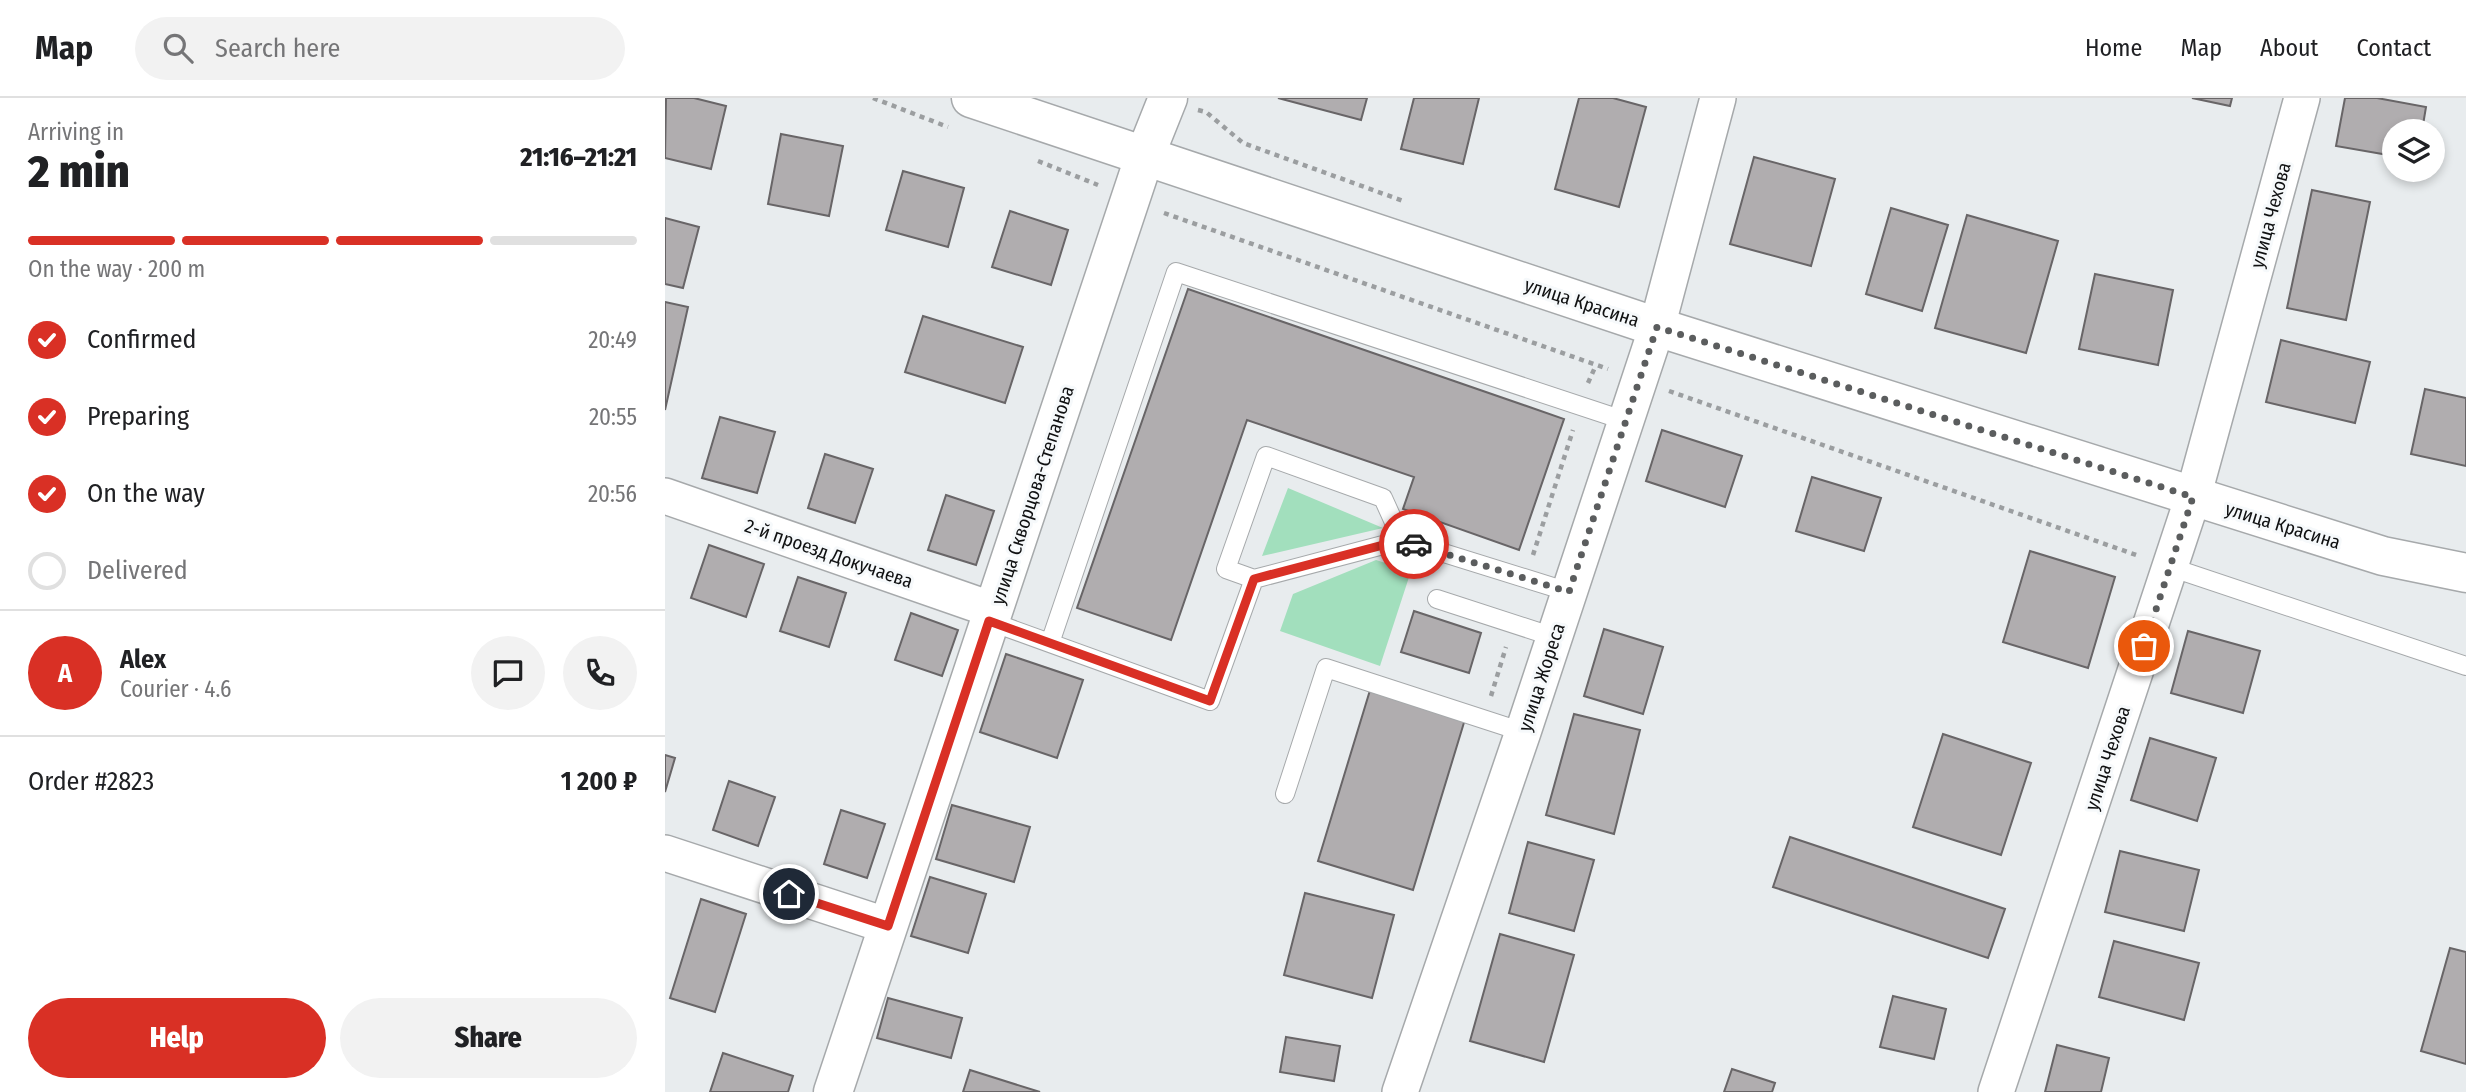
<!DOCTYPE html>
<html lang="en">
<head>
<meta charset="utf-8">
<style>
  body { margin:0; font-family:"Fira Sans Condensed",sans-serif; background:#f2f2f2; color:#202124; height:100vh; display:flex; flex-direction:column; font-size:26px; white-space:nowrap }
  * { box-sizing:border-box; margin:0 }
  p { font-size:23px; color:#757577 }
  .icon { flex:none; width:38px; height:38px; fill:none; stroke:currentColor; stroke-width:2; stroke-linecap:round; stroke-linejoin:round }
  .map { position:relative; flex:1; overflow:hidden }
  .panel { display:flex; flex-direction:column; background:#fff; width:665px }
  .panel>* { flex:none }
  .tools { position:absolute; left:1717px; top:21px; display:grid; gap:14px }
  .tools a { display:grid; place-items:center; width:63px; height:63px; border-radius:50%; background:#fff; box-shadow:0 4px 10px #0003; font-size:35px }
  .pin { position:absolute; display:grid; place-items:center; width:60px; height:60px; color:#fff; margin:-30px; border:4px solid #fff; border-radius:50%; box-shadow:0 2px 7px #0007 }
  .courier { position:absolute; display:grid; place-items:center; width:70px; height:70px; margin:-35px; border:5px solid #d93025; border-radius:50%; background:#fff; color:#222; box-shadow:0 2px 9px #0007 }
  .head em { font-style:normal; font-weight:800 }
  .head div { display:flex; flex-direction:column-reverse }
  .head { display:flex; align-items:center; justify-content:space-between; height:119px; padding:0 28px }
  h1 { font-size:46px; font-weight:800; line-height:52px }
  .bar { display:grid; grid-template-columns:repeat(4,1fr); gap:10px 7px; align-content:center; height:84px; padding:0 28px }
  .bar i { height:9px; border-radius:5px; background:#e0e0e0 }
  .bar .active { background:#d93025 }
  .bar p { grid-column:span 4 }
  .line { display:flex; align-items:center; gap:18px; padding:0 28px; border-top:2px solid #e0e0e0 }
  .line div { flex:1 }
  .round { display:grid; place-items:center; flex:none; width:74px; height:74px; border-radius:37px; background:#f2f2f2 }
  ol { padding:0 28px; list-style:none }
  li { display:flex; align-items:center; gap:21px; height:77px }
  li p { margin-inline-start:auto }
  li .icon { padding:7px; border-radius:50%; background:#d93025; color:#fff; stroke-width:4 }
  li:last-child { color:#757577 }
  li i { width:38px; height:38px; border:4px solid #e0e0e0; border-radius:50% }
  .primary-button { display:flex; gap:14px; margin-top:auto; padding:14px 28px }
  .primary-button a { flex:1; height:80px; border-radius:42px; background:#d93025; color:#fff; font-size:28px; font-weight:800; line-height:80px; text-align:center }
  .primary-button a+a { background:#f2f2f2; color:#202124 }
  header { display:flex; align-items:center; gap:42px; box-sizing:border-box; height:98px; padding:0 35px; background:#fff; border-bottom:2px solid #e0e0e0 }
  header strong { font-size:33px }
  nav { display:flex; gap:38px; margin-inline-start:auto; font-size:24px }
  .search { width:490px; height:63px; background:#f2f2f2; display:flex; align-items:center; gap:18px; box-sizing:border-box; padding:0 24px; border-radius:38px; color:#757577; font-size:26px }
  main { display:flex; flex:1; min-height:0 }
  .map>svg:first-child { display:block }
  .green { fill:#a2dfbd }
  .building { fill:#b0adaf; stroke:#686567; stroke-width:2 }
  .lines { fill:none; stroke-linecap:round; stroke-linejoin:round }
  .service-casing { stroke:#a6a9ab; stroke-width:20 }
  .minor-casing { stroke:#a6a9ab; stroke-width:38 }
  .tertiary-casing { stroke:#a6a9ab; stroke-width:41 }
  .secondary-casing { stroke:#a6a9ab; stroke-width:41 }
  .path { stroke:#9b9ea0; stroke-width:4.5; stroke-dasharray:5 5; stroke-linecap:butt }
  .service { stroke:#fff; stroke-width:18 }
  .minor { stroke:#fff; stroke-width:35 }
  .tertiary { stroke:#fff; stroke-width:38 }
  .secondary { stroke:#fff; stroke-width:38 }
  .done { stroke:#5b5d5e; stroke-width:7; stroke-dasharray:0 12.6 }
  .route { stroke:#d93025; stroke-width:9 }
  .labels { text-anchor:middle; stroke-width:6; stroke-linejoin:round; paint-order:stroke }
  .street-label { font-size:19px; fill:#0f1011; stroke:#f6f9fb }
</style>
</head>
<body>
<header>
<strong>Map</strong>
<div class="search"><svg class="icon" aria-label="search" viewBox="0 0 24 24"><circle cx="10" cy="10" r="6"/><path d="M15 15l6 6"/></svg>Search here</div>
<nav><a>Home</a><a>Map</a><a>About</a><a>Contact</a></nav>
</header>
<main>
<section class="panel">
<div class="head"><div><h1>2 min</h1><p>Arriving in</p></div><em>21:16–21:21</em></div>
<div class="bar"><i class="active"></i><i class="active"></i><i class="active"></i><i></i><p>On the way · 200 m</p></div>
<ol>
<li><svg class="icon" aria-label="check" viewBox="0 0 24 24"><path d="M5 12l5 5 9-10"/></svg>Confirmed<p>20:49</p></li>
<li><svg class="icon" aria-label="check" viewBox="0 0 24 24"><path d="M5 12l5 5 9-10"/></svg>Preparing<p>20:55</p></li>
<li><svg class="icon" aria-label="check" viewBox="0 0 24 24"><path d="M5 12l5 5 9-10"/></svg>On the way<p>20:56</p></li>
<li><i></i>Delivered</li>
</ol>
<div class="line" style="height:126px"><b class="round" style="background:#d93025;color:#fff">A</b><div><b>Alex</b><p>Courier · 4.6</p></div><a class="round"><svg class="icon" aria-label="chat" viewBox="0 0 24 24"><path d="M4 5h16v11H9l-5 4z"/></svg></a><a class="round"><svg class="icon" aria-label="phone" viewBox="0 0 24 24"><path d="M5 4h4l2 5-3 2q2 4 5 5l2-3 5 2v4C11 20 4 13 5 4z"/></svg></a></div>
<div class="line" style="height:91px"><div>Order #2823</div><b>1 200 ₽</b></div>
<div class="primary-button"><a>Help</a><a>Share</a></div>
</section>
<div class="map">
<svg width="1801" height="994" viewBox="0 0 1801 994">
  <rect width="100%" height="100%" fill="#e8ecee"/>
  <path class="green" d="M623,390L718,430L597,458Z
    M711,462L746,473L715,568L615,533L628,496Z"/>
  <path class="building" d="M1,0H29L61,8L46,71L0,60Z
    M613,0H702L696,22Z
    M749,0H814L798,66L736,51Z
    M914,0H948L981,9L954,109L890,91Z
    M1527,0H1567L1565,8Z
    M1680,0H1712L1761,9L1757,33H1729V58L1671,48Z
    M116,36L178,48L164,118L103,106Z
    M1089,59L1170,81L1146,168L1065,146Z
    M238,73L299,90L283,149L221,132Z
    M1647,92L1705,104L1681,222L1622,210Z
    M1226,110L1283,127L1257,213L1201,196Z
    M345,113L403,132L386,187L327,169Z
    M1302,117L1393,143L1361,255L1270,230Z
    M0,120L34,129L18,190L0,186Z
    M1430,176L1508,192L1493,267L1414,251Z
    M523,191L899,321L854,452L738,411L749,379L582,322L506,542L412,510Z
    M0,204L23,209L0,312Z
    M258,218L358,249L340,305L240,274Z
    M1616,242L1705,264L1690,325L1601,304Z
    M1760,291L1801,300V368L1746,356Z
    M55,319L110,334L92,395L37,380Z
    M997,332L1077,358L1060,409L981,383Z
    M160,356L208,371L190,425L143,410Z
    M1147,379L1216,400L1199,453L1131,433Z
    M281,397L329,413L311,467L263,452Z
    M44,447L99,466L81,519L26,500Z
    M1365,453L1450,479L1423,570L1338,544Z
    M133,479L181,495L164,549L115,533Z
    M749,513L816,535L804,575L736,554Z
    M246,515L293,532L277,578L230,562Z
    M939,531L998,549L978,616L919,598Z
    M1523,533L1595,553L1578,615L1506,595Z
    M341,556L418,582L392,660L315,634Z
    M706,589L801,618L748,792L653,763Z
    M909,616L975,632L949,736L881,717Z
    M1278,636L1366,665L1336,757L1248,729Z
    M1485,640L1551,660L1532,723L1466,702Z
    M0,657L10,660L0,694Z
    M64,683L110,699L93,748L48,732Z
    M287,707L365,729L349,784L271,761Z
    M176,712L220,726L202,780L159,766Z
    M1125,739L1340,811L1323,860L1108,789Z
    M863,744L929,762L909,833L844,815Z
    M1455,753L1534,772L1519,833L1440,814Z
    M265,779L321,796L303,855L246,838Z
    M640,795L729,817L707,900L619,877Z
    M36,801L81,816L50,914L5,900Z
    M835,836L909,857L879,964L805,943Z
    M1449,843L1534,865L1519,922L1434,899Z
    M1785,850L1801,854V966L1756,953Z
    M1228,898L1281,911L1269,961L1215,949Z
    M223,900L297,920L286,960L212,940Z
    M621,939L675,948L669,983L615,974Z
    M1392,947L1444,960L1436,994H1380Z
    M58,955L128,978L123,994H45Z
    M1067,971L1110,985L1107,994H1059Z
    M305,972L375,994H298Z"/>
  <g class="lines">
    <defs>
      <path id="service" d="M1505,469L1801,568
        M589,481L737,442
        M772,501L889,539
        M324,523L545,603L589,481L561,471L601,358L718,400L737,442L904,494
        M385,545L511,174L961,323
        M620,696L661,570L858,634"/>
      <path id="minor" d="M0,398L328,512
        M0,755L223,828
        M735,994L858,634L992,229L1053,0
        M1331,994L1528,399L1637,0"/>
      <path id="tertiary" d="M168,994L479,60L503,0"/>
      <path id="secondary" d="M306,0L992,229L1718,458L1801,475"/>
    </defs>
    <use href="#service" class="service-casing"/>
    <use href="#minor" class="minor-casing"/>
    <use href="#tertiary" class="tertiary-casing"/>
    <use href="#secondary" class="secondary-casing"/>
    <path class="path" d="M208,0L283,29
      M533,12L541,14L578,45L741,104
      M373,63L433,87
      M499,115L943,271
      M923,285L931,267
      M1004,293L1474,458
      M868,457L908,332
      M826,598L841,549"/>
    <use href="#service" class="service"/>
    <use href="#minor" class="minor"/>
    <use href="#tertiary" class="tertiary"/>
    <use href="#secondary" class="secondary"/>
  </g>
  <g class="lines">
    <path class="done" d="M749,446L904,494L992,229L1528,399L1479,548"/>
    <path class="route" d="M124,796L223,828L324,523L545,603L589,481L737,442L749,446"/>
  </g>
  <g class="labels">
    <g class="street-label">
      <text transform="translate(1605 117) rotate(-75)" y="7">улица Чехова</text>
      <text transform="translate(917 204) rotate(18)" y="7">улица Красина</text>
      <text transform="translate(367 397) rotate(-72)" y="7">улица Скворцова-Степанова</text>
      <text transform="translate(1618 427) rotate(17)" y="7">улица Красина</text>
      <text transform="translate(164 455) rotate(19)" y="7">2-й проезд Докучаева</text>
      <text transform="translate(876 579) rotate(-72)" y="7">улица Жореса</text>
      <text transform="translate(1442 660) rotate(-72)" y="7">улица Чехова</text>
    </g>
  </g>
</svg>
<div class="tools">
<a><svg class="icon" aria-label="layers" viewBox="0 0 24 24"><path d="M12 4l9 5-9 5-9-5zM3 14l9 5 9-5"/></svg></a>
</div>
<div class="pin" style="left:1479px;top:548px;background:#ea580c"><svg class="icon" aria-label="bag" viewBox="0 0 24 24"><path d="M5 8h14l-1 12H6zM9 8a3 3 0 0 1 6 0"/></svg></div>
<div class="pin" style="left:124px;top:796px;background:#1f2937"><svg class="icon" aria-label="home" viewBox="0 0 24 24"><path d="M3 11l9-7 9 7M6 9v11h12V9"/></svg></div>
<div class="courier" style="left:749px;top:446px"><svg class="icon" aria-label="car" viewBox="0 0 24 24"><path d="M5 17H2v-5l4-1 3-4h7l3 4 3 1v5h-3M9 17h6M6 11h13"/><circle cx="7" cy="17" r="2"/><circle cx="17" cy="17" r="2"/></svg></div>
</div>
</main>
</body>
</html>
